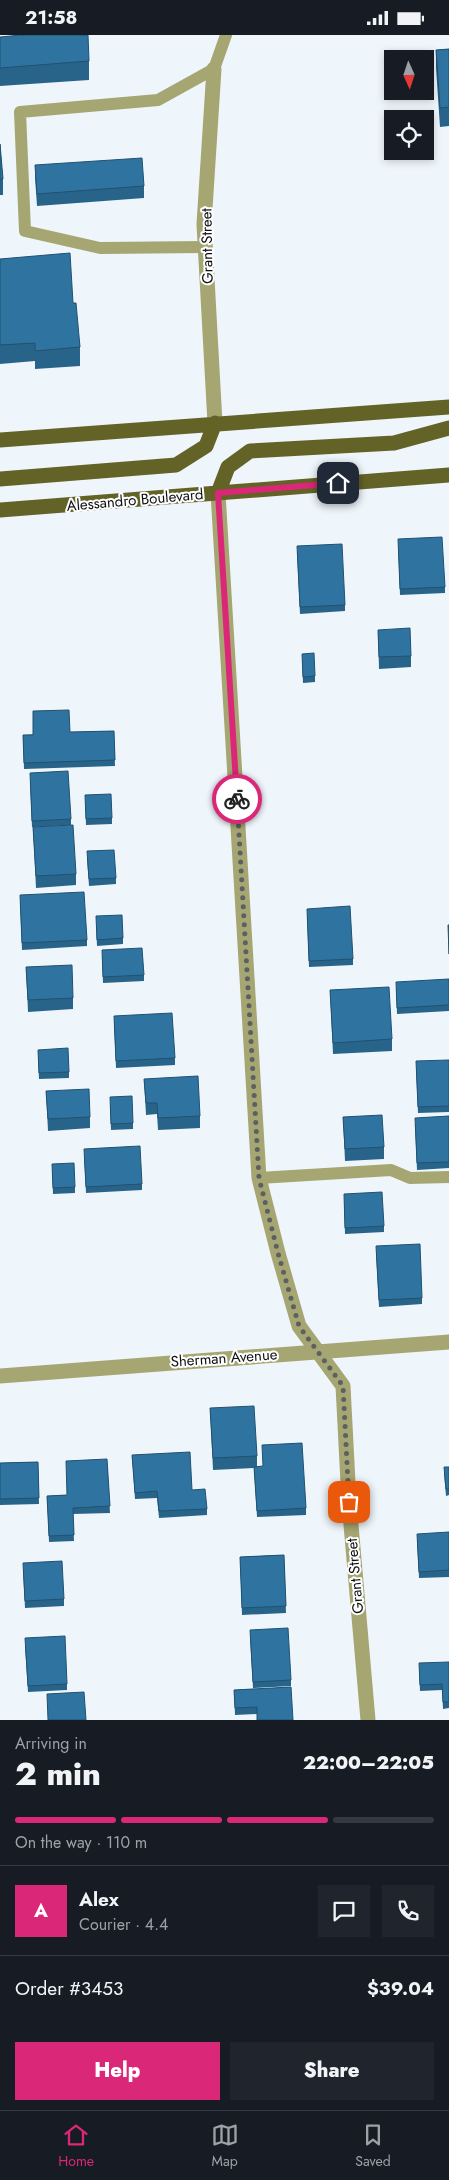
<!DOCTYPE html>
<html lang="en">
<head>
<meta charset="utf-8">
<style>
  body { margin:0; font-family:Jost,sans-serif; background:#20242c; color:#f1f3f6; height:100vh; display:flex; flex-direction:column; font-size:19px; white-space:nowrap }
  * { box-sizing:border-box; margin:0 }
  p { font-size:16px; color:#9ea1a6 }
  .icon { flex:none; width:28px; height:28px; fill:none; stroke:currentColor; stroke-width:2; stroke-linecap:round; stroke-linejoin:round }
  .map { position:relative; height:1685px; overflow:hidden }
  .side { display:flex; flex-direction:column; background:#171b24; flex:1 }
  .side>* { flex:none }
  .needle { width:32px; rotate:177deg }
  .controls { position:absolute; left:384px; top:15px; display:grid; gap:10px }
  .controls a { display:grid; place-items:center; width:50px; height:50px; border-radius:0px; background:#171b24; box-shadow:0 2px 8px #0003; font-size:25px }
  .pin { position:absolute; display:grid; place-items:center; width:42px; height:42px; color:#fff; margin:-21px; border-radius:10px; box-shadow:0 2px 8px #0006 }
  .courier { position:absolute; display:grid; place-items:center; width:50px; height:50px; margin:-25px; border:4px solid #db2777; border-radius:50%; background:#fff; color:#222; box-shadow:0 1px 6px #0007 }
  .summary em { font-style:normal; font-weight:800 }
  .summary div { display:flex; flex-direction:column-reverse }
  .summary { display:flex; align-items:center; justify-content:space-between; height:85px; padding:0 15px }
  h1 { font-size:32px; font-weight:800; line-height:38px }
  .bar { display:grid; grid-template-columns:repeat(4,1fr); gap:8px 5px; align-content:center; height:60px; padding:0 15px }
  .bar i { height:6px; border-radius:4px; background:#363941 }
  .bar .on { background:#db2777 }
  .bar p { grid-column:span 4 }
  .line { display:flex; align-items:center; gap:12px; padding:0 15px; border-top:1px solid #363941 }
  .line div { flex:1 }
  .round { display:grid; place-items:center; flex:none; width:52px; height:52px; border-radius:0px; background:#20242c }
  .cta { display:flex; gap:10px; margin-top:auto; padding:10px 15px }
  .cta a { flex:1; height:58px; border-radius:0px; background:#db2777; color:#fff; font-size:20px; font-weight:800; line-height:58px; text-align:center }
  .cta a+a { background:#20242c; color:#f1f3f6 }
  .status { display:flex; justify-content:space-between; align-items:center; height:35px; padding:0 25px; background:#171b24; direction:ltr }
  .status svg { height:14px; fill:currentColor }
  .tab-bar { display:flex; justify-content:space-around; align-items:center; height:70px; border-top:1px solid #363941; background:#171b24; font-size:14px; color:#9ea1a6 }
  .tab-bar a { display:grid; justify-items:center; gap:2px }
  .tab-bar .on { color:#db2777 }
  .map>svg:first-child { display:block }
  .lines { fill:none; stroke-linecap:round; stroke-linejoin:round }
  .service { stroke:#a6a672; stroke-width:12 }
  .minor { stroke:#a6a672; stroke-width:15 }
  .primary { stroke:#646327; stroke-width:15 }
  .wall { fill:#28648a }
  .building { fill:#2f74a1; stroke:#215171 }
  .done { stroke:#5c6063; stroke-width:5; stroke-dasharray:0 9 }
  .route { stroke:#db2777; stroke-width:6 }
  .labels { text-anchor:middle; stroke-width:4; stroke-linejoin:round; paint-order:stroke }
  .street-label { font-size:15px; fill:#0d0f11; stroke:#fff }
</style>
</head>
<body>
<div class="status"><b>21:58</b><svg viewBox="0 0 49 12"><path d="M0 12V9h3v3zM5 12V6h3v6zM10 12V3h3v9zM15 12V0h3v12zM26 1h20v11H26zM47 4h2v5h-2z"/></svg></div>
<div class="map">
<svg width="449" height="1685" viewBox="0 0 449 1685">
  <rect width="100%" height="100%" fill="#eff6fb"/>
  <g class="lines">
    <path class="service" d="M205,212L100,213L25,196L20,77L158,65L214,34L226,0
      M259,1143L391,1135L410,1143L449,1142"/>
    <path class="minor" d="M214,34L204,189L215,388
      M218,458L259,1143L278,1218L299,1291L343,1351L349,1467L368,1685
      M0,1341L449,1307"/>
    <path class="primary" d="M0,405L449,372
      M0,444L176,430L206,411L215,388
      M218,458L228,432L250,416L394,408L449,393
      M0,475L449,440"/>
  </g>
  <path class="wall" d="M0,2L89,26V45L0,51Z
    M449,14V91L440,92L436,33V15Z
    M0,109L3,144V160H0Z
    M35,130L144,151V163L37,171L35,142Z
    M0,224L73,268L80,312V331L35,334V326L0,329Z
    M398,510L445,552V558L400,560Z
    M297,517L345,570V576L300,579Z
    M378,595L411,621V632L379,634Z
    M302,625L315,641V647L303,648Z
    M114,696L115,731L24,734L23,700L70,697Z
    M30,745L71,784V790L32,792Z
    M85,767L112,783V789L86,790Z
    M33,792L76,839V850L36,853Z
    M87,823L116,843V849L89,851Z
    M20,866L87,905V911L22,915Z
    M307,880L353,924V930L309,932Z
    M96,888L123,903V909L97,911Z
    M102,921L144,940V946L103,948Z
    M26,932L73,963V974L28,977Z
    M449,944V976L397,979L396,953Z
    M330,955L392,1004V1016L333,1019Z
    M114,987L175,1023V1030L116,1033Z
    M38,1021L69,1037V1043L39,1044Z
    M449,1025V1077L418,1078L416,1033Z
    M144,1044L200,1081V1093L158,1095L157,1079L146,1080Z
    M46,1056L90,1082V1093L48,1096Z
    M110,1069L133,1088V1094L111,1095Z
    M449,1081V1133L417,1135L415,1089Z
    M343,1082L384,1112V1124L345,1126Z
    M84,1120L142,1149V1155L86,1158Z
    M52,1135L75,1152V1158L53,1159Z
    M344,1166L384,1191V1197L345,1199Z
    M376,1217L422,1263V1269L379,1272Z
    M210,1373L257,1421V1432L306,1473V1480L257,1482L254,1433L213,1435Z
    M132,1420L207,1474V1480L159,1483L157,1463L135,1464Z
    M107,1424L110,1478L73,1479L74,1506L49,1507L47,1461L67,1460Z
    M38,1427L39,1469L0,1470V1428Z
    M449,1432V1460L446,1461L444,1438Z
    M449,1497V1542L419,1543L417,1505Z
    M284,1520L286,1578L242,1580L240,1522Z
    M23,1534L64,1564V1571L25,1573Z
    M250,1601L291,1645V1651L253,1653Z
    M25,1610L67,1649V1655L28,1657Z
    M449,1627V1673L443,1674L442,1655L420,1656L419,1634Z
    M291,1652L257,1679L235,1680L234,1655Z"/>
  <path class="building" d="M21,0H88L89,26L0,33V2Z
    M449,14V72L440,73L436,15Z
    M0,109L3,144H0Z
    M142,123L144,151L37,159L35,130Z
    M70,218L73,268H76L80,312L35,316V308L0,310V224Z
    M442,502L445,552L400,554L398,504Z
    M342,509L345,570L300,572L297,511Z
    M410,593L411,621L379,622L378,595Z
    M314,618L315,641L303,642L302,619Z
    M69,675L70,697L114,696L115,725L24,728L23,700H33V676Z
    M68,736L71,784L32,786L30,738Z
    M111,759L112,783L86,784L85,760Z
    M73,790L76,839L36,841L33,792Z
    M114,815L116,843L89,844L87,816Z
    M84,857L87,905L22,908L20,860Z
    M350,871L353,924L309,926L307,874Z
    M122,880L123,903L97,905L96,881Z
    M448,890H449V919Z
    M142,913L144,940L103,942L102,915Z
    M72,930L73,963L28,965L26,932Z
    M449,944V970L397,973L396,947Z
    M389,952L392,1004L333,1008L330,955Z
    M172,978L175,1023L116,1026L114,981Z
    M68,1013L69,1037L39,1038L38,1015Z
    M449,1025V1071L418,1072L416,1026Z
    M198,1041L200,1081L158,1083L157,1068H146L144,1044Z
    M89,1054L90,1082L48,1084L46,1056Z
    M132,1061L133,1088L111,1089L110,1062Z
    M382,1080L384,1112L345,1114L343,1082Z
    M449,1081V1127L417,1128L415,1083Z
    M140,1111L142,1149L86,1152L84,1114Z
    M74,1128L75,1152L53,1153L52,1129Z
    M382,1157L384,1191L345,1193L344,1159Z
    M420,1209L422,1263L379,1265L376,1211Z
    M254,1371L257,1421L213,1423L210,1373Z
    M302,1408L306,1473L257,1476L254,1432L263,1431L262,1410Z
    M190,1417L192,1455L205,1454L207,1474L159,1476L157,1456L135,1458L132,1420Z
    M107,1424L110,1471L73,1473L74,1500L49,1501L47,1461L67,1460L66,1426Z
    M38,1427L39,1463L0,1464V1428Z
    M444,1432H449V1454H446Z
    M449,1497V1535L419,1537L417,1499Z
    M284,1520L286,1571L242,1573L240,1522Z
    M62,1526L64,1564L25,1566L23,1528Z
    M288,1593L291,1645L253,1647L250,1595Z
    M65,1601L67,1649L28,1651L25,1603Z
    M449,1627V1667H443L442,1649L420,1650L419,1628Z
    M291,1652L293,1685H257V1672L235,1673L234,1655Z
    M84,1657L86,1685H48L47,1659Z"/>
  <g class="lines">
    <path class="done" d="M237,764L259,1143L278,1218L299,1291L343,1351L349,1467"/>
    <path class="route" d="M237,764L218,458L338,448"/>
  </g>
  <g class="labels">
    <g class="street-label">
      <text transform="translate(207 211) rotate(-91)" y="5">Grant Street</text>
      <text transform="translate(135 465) rotate(-5)" y="5">Alessandro Boulevard</text>
      <text transform="translate(224 1323) rotate(-4)" y="5">Sherman Avenue</text>
      <text transform="translate(355 1541) rotate(-95)" y="5">Grant Street</text>
    </g>
  </g>
</svg>
<div class="controls">
<a><svg class="needle" viewBox="-14 -14 28 28"><path d="M0-13l5 13h-10z" fill="#e53935"/><path d="M0 13l5-13h-10z" fill="#9ea1a6"/></svg></a>
<a><svg class="icon" aria-label="locate" viewBox="0 0 24 24"><circle cx="12" cy="12" r="6"/><path d="M12 2v4M12 18v4M2 12h4M18 12h4"/></svg></a>
</div>
<div class="pin" style="left:349px;top:1467px;background:#ea580c"><svg class="icon" aria-label="bag" viewBox="0 0 24 24"><path d="M5 8h14l-1 12H6zM9 8a3 3 0 0 1 6 0"/></svg></div>
<div class="pin" style="left:338px;top:448px;background:#1f2937"><svg class="icon" aria-label="home" viewBox="0 0 24 24"><path d="M3 11l9-7 9 7M6 9v11h12V9"/></svg></div>
<div class="courier" style="left:237px;top:764px"><svg class="icon" aria-label="bike" viewBox="0 0 24 24"><circle cx="6" cy="16" r="4"/><circle cx="18" cy="16" r="4"/><path d="M6 16l4-8h5l3 8M10 8l3 8H6M13 5h3"/></svg></div>
</div>
<section class="side">
<div class="summary"><div><h1>2 min</h1><p>Arriving in</p></div><em>22:00–22:05</em></div>
<div class="bar"><i class="on"></i><i class="on"></i><i class="on"></i><i></i><p>On the way · 110 m</p></div>
<div class="line" style="height:90px"><b class="round" style="background:#db2777;color:#fff">A</b><div><b>Alex</b><p>Courier · 4.4</p></div><a class="round"><svg class="icon" aria-label="chat" viewBox="0 0 24 24"><path d="M4 5h16v11H9l-5 4z"/></svg></a><a class="round"><svg class="icon" aria-label="phone" viewBox="0 0 24 24"><path d="M5 4h4l2 5-3 2q2 4 5 5l2-3 5 2v4C11 20 4 13 5 4z"/></svg></a></div>
<div class="line" style="height:65px"><div>Order #3453</div><b>$39.04</b></div>
<div class="cta"><a>Help</a><a>Share</a></div>
</section>
<nav class="tab-bar">
<a class="on"><svg class="icon" aria-label="home" viewBox="0 0 24 24"><path d="M3 11l9-7 9 7M6 9v11h12V9"/></svg>Home</a>
<a><svg class="icon" aria-label="map" viewBox="0 0 24 24"><path d="M3 6l6-2 6 2 6-2v14l-6 2-6-2-6 2zM9 4v14M15 6v14"/></svg>Map</a>
<a><svg class="icon" aria-label="saved" viewBox="0 0 24 24"><path d="M7 4h10v16l-5-4-5 4z"/></svg>Saved</a>
</nav>
</body>
</html>
